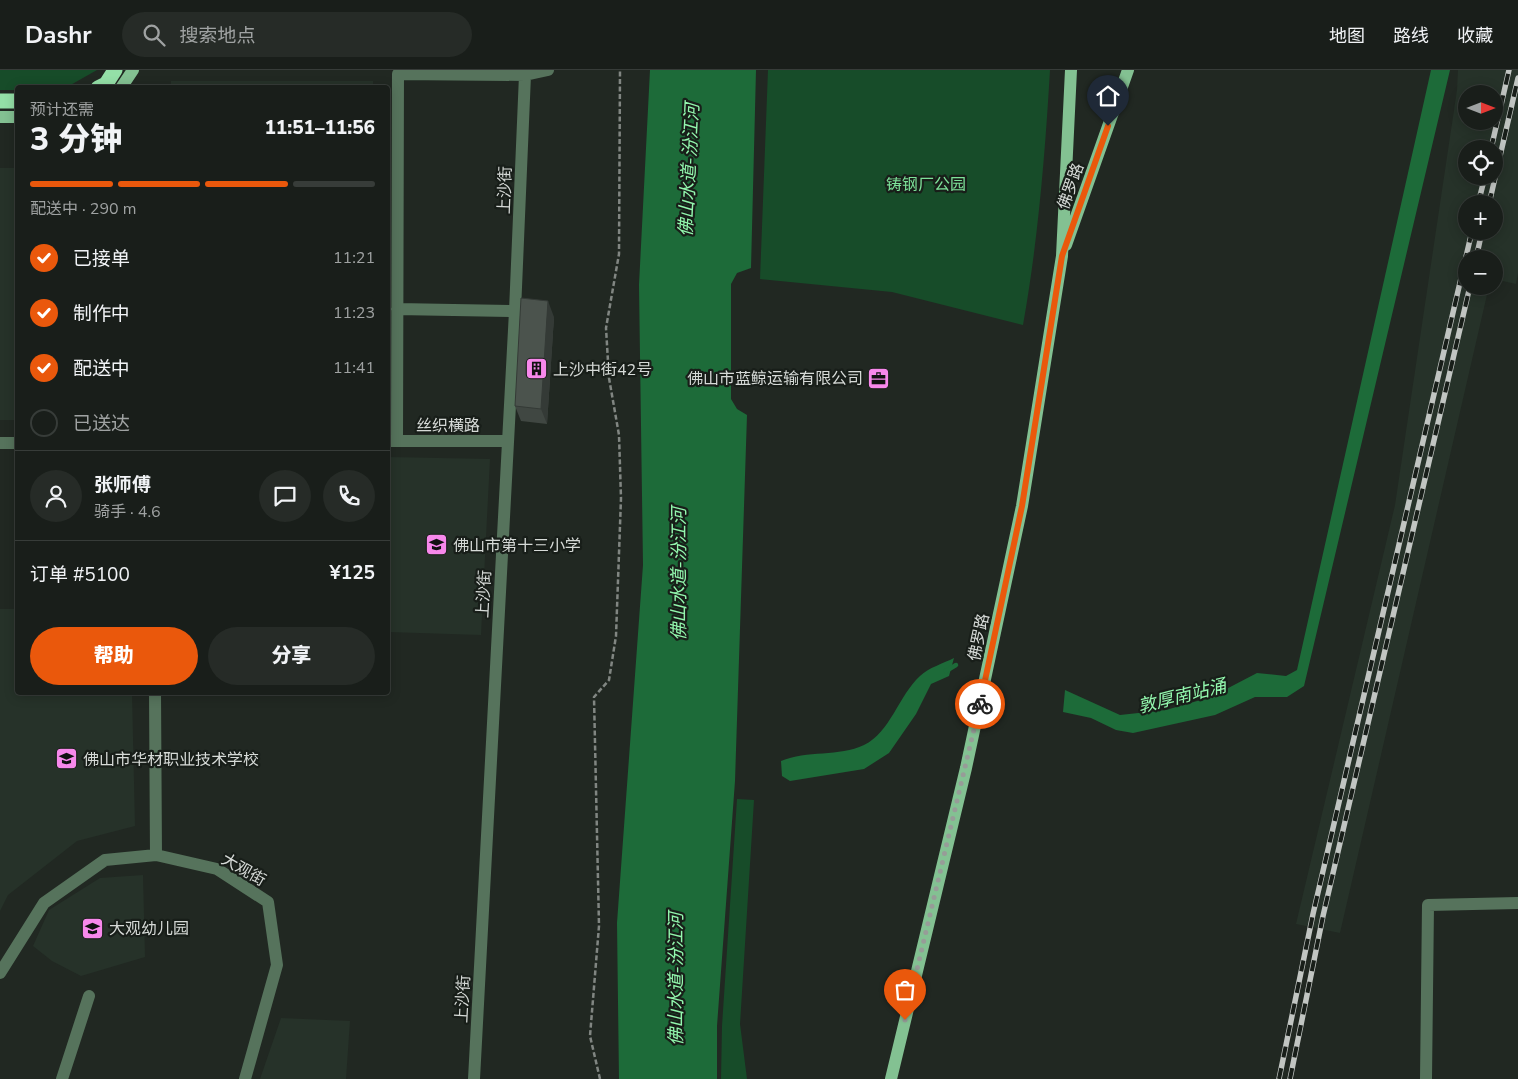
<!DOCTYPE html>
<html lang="zh">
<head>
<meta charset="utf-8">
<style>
  body { margin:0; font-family:"Nunito Sans","Noto Sans SC",sans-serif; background:#262b27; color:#f1f3f6; height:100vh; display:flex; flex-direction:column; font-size:19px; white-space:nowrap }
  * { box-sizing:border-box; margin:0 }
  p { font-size:16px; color:#9fa2a2 }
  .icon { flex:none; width:28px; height:28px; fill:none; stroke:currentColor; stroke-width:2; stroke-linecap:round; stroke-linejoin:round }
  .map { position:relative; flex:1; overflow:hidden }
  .sheet { position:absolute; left:15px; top:15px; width:375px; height:610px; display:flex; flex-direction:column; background:#191e1a; border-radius:5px; box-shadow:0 2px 12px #0003,0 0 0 1px #373c39 }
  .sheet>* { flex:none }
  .needle { width:32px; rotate:90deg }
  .fabs { position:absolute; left:1458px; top:15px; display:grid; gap:10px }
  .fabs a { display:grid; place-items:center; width:45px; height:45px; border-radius:50%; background:#191e1a; box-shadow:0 2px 12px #0003,0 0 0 1px #373c39; font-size:25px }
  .pin { position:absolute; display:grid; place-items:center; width:42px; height:42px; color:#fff; margin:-51px -21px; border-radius:50% 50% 50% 0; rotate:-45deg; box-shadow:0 0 5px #0007 }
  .pin .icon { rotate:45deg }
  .courier { position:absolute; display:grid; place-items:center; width:50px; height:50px; margin:-25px; border:4px solid #ea580c; border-radius:50%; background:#fff; color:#222; box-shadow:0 1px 6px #0007 }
  .headline em { font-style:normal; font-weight:800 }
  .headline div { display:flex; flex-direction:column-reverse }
  .headline { display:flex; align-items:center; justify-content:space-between; height:85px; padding:0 15px }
  h1 { font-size:32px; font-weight:800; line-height:38px }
  .bar { display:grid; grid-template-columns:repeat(4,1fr); gap:8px 5px; align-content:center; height:60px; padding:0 15px }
  .bar i { height:6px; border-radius:4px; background:#373c39 }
  .bar .on { background:#ea580c }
  .bar p { grid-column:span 4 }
  .line { display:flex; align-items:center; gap:12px; padding:0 15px; border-top:1px solid #373c39 }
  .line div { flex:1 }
  .round { display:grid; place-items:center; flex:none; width:52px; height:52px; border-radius:26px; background:#262b27 }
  ol { padding:0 15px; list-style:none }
  li { display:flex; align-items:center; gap:15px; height:55px }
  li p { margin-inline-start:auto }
  li .icon { padding:5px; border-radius:50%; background:#ea580c; color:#fff; stroke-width:4 }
  li:last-child { color:#9fa2a2 }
  li i { width:28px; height:28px; border:2px solid #373c39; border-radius:50% }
  .primary-button { display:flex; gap:10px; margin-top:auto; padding:10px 15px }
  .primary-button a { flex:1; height:58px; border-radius:30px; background:#ea580c; color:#fff; font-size:20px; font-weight:800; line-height:58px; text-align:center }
  .primary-button a+a { background:#262b27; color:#f1f3f6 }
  header { display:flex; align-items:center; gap:30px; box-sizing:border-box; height:70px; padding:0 25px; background:#191e1a; border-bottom:1px solid #373c39 }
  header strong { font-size:24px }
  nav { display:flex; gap:28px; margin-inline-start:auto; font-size:18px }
  .search { width:350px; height:45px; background:#262b27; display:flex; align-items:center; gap:12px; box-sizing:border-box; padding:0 18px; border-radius:28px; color:#9fa2a2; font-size:19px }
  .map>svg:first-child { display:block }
  .built { fill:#263229; fill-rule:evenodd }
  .green { fill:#174c29 }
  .water { fill:#1d6b39 }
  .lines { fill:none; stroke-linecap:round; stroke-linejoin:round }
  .stream { stroke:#1d6b39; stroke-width:4.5 }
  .path { stroke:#818682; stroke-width:2.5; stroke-dasharray:5 2.5; stroke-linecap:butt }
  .minor { stroke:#56735c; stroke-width:12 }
  .major { stroke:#83c192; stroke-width:12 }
  .highway { stroke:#94e0a7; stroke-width:15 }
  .rail-casing { stroke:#c1c5c2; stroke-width:5.5 }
  .rail { stroke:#181e19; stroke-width:4; stroke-dasharray:11; stroke-linecap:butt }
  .wall { fill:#404742 }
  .shaded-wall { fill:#343a36 }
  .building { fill:#4b534d; stroke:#343a36 }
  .done { stroke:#979c98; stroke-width:5; stroke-dasharray:0 9 }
  .route { stroke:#ea580c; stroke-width:6 }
  .labels { text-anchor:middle; stroke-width:4.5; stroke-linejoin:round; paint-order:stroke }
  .park-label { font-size:16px; fill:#7de299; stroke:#181e19 }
  .street-label { font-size:16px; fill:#d6dad7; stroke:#181e19 }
  .poi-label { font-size:16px; fill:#d6dad7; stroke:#181e19; text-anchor:start }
  .water-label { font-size:18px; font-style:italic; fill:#93f8ae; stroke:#181e19 }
</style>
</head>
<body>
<header>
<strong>Dashr</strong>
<div class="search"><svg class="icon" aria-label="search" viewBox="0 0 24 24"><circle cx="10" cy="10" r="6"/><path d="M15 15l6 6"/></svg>搜索地点</div>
<nav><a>地图</a><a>路线</a><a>收藏</a></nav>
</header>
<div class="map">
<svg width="1518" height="1009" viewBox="0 0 1518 1009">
  <rect width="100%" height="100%" fill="#212822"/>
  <path class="built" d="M1458,0H1518V203L1516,214L1494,209V189H1466V216H1489L1340,863L1296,854L1395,435L1457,20ZM1466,24H1494V51H1466ZM1466,79H1494V106H1466ZM1466,134H1494V161H1466Z
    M171,11H373V17L171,18Z
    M0,98H17V350H0Z
    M388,387L490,389L481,565L388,562Z
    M0,539H17L18,622L132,623L135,756L77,771L8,825L0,841Z
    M143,805L145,887L81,906L52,891L33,876L49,840L100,808Z
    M281,948L350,951L346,1009H260Z"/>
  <path class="green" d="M0,0H97L67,17L18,18L17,20H0Z
    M768,0H1050C1045,85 1038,171 1023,255L892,222L760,209Z
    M737,729L754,730L740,954L747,1009H721L722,956Z"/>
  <path class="water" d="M650,0H756L751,198L737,203L731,214V329L737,339L747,345L735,711L717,956V1009H619L617,853L643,495L639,215Z
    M1431,0H1450L1304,616L1287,627H1255L1215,645L1133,663L1116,660L1091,648L1063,642L1065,620L1120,645L1166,640L1211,627L1257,603L1286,606L1297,600Z
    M954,588L949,606L931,614L916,644L889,683L864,699L790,711L782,706L781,691C807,680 839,687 864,675C890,663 899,625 920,606C928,598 944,593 954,588Z"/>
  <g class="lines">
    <path class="stream" d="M946,601L956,595"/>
    <path class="path" d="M600,1009L590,966L599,856L594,627L609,610L616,566L621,428L619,365L609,308L606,258L619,184L620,0"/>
    <path class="minor" d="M397,239L515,241
      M388,371H508
      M397,371L398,4L525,5
      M0,373H18
      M155,622L156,785L217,799L268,832L277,895L245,1009
      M0,903L44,833L105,790L156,785
      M62,1009L89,926
      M474,1009L515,241L525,5L548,0
      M1426,1009L1428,835L1518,833"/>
    <path class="major" d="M121,18L133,0
      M0,47H18
      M1066,175L1128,0
      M891,1009L966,698L1022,436L1062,186L1071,0"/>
    <path class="highway" d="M98,18L106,14L115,0
      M0,31H18"/>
    <defs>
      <path id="rail" d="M1491,79L1509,0
        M1478,134L1485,106
        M1489,134L1518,8
        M1476,189L1482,161
        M1279,1009L1313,844L1472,161
        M1290,1009L1323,846L1470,216"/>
    </defs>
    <use href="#rail" class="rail-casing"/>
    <use href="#rail" class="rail"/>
  </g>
  <path class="wall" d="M554,247L547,354L521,351L515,336Z"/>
  <path class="shaded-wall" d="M548,231L554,247L547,354L541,339Z"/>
  <path class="building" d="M521,228L548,231L541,339L515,336Z"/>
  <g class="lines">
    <path class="done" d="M905,950L980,634"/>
    <path class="route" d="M980,634L1022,436L1062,186L1108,56"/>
  </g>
  <defs>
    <symbol id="building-square" viewBox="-11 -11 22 22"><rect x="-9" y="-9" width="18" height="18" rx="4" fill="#f788eb" stroke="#181e19"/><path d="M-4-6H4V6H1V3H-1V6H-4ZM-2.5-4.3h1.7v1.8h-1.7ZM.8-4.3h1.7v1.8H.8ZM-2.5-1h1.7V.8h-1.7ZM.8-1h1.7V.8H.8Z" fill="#111"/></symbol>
    <symbol id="office-square" viewBox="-11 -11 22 22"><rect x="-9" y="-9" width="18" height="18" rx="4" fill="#f788eb" stroke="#181e19"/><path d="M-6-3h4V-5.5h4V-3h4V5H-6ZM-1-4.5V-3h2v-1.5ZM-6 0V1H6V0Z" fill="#111"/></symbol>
    <symbol id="school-square" viewBox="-11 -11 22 22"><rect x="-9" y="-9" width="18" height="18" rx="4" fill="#f788eb" stroke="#181e19"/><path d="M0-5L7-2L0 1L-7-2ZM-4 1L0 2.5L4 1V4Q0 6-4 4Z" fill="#111"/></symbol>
  </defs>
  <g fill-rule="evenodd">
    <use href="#building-square" x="524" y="286" width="25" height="25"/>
    <use href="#office-square" x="866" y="296" width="25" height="25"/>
    <use href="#school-square" x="424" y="462" width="25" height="25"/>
    <use href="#school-square" x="54" y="676" width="25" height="25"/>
    <use href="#school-square" x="80" y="846" width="25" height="25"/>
  </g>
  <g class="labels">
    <g class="park-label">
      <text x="926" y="120">铸钢厂公园</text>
    </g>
    <g class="street-label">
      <text transform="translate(1070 116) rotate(-70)" y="6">佛罗路</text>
      <text transform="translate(504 120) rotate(-88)" y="6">上沙街</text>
      <text x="448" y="361">丝织横路</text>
      <text transform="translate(483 524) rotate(-87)" y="6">上沙街</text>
      <text transform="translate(978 567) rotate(-78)" y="6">佛罗路</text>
      <text transform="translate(244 799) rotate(30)" y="6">大观街</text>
      <text transform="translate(462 929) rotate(-87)" y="6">上沙街</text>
    </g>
    <g class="poi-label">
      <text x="553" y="305">上沙中街42号</text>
      <text x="863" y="314" text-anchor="end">佛山市蓝鲸运输有限公司</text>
      <text x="453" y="481">佛山市第十三小学</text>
      <text x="83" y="695">佛山市华材职业技术学校</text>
      <text x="109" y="864">大观幼儿园</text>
    </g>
    <g class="water-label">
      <text transform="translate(689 100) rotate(-87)" y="6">佛山水道-汾江河</text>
      <text transform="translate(679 504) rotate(-90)" y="6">佛山水道-汾江河</text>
      <text transform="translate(1182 626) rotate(-14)" y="6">敦厚南站涌</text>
      <text transform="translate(676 909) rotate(-90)" y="6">佛山水道-汾江河</text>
    </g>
  </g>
</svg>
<div class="fabs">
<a><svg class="needle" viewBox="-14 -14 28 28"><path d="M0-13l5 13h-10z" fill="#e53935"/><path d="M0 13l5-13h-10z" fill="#9fa2a2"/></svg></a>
<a><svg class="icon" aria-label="locate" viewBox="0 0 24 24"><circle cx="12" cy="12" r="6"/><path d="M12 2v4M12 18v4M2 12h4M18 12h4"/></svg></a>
<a>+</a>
<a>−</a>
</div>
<div class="pin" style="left:905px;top:950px;background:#ea580c"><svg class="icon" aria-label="bag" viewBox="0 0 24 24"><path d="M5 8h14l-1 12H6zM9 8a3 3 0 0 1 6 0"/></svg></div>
<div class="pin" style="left:1108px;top:56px;background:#1f2937"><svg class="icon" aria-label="home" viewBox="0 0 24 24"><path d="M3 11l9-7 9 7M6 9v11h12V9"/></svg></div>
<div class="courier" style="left:980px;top:634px"><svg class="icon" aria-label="bike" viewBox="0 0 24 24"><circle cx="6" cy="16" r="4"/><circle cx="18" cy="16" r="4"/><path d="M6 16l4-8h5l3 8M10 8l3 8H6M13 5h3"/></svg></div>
<section class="sheet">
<div class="headline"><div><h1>3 分钟</h1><p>预计还需</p></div><em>11:51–11:56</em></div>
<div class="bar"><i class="on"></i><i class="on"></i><i class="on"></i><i></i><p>配送中 · 290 m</p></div>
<ol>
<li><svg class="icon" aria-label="check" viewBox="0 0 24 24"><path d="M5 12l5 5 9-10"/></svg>已接单<p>11:21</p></li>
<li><svg class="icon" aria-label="check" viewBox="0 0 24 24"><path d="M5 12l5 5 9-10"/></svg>制作中<p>11:23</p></li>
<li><svg class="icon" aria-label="check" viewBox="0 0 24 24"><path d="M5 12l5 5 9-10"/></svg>配送中<p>11:41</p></li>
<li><i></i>已送达</li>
</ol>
<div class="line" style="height:90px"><a class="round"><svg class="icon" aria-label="person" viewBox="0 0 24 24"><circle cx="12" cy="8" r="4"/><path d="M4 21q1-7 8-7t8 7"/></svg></a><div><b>张师傅</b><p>骑手 · 4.6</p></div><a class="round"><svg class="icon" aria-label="chat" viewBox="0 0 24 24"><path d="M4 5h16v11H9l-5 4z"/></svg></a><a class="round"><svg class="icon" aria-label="phone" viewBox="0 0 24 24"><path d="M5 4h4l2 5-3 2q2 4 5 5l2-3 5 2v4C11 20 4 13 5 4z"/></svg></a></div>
<div class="line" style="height:65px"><div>订单 #5100</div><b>¥125</b></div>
<div class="primary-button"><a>帮助</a><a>分享</a></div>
</section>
</div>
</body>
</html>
